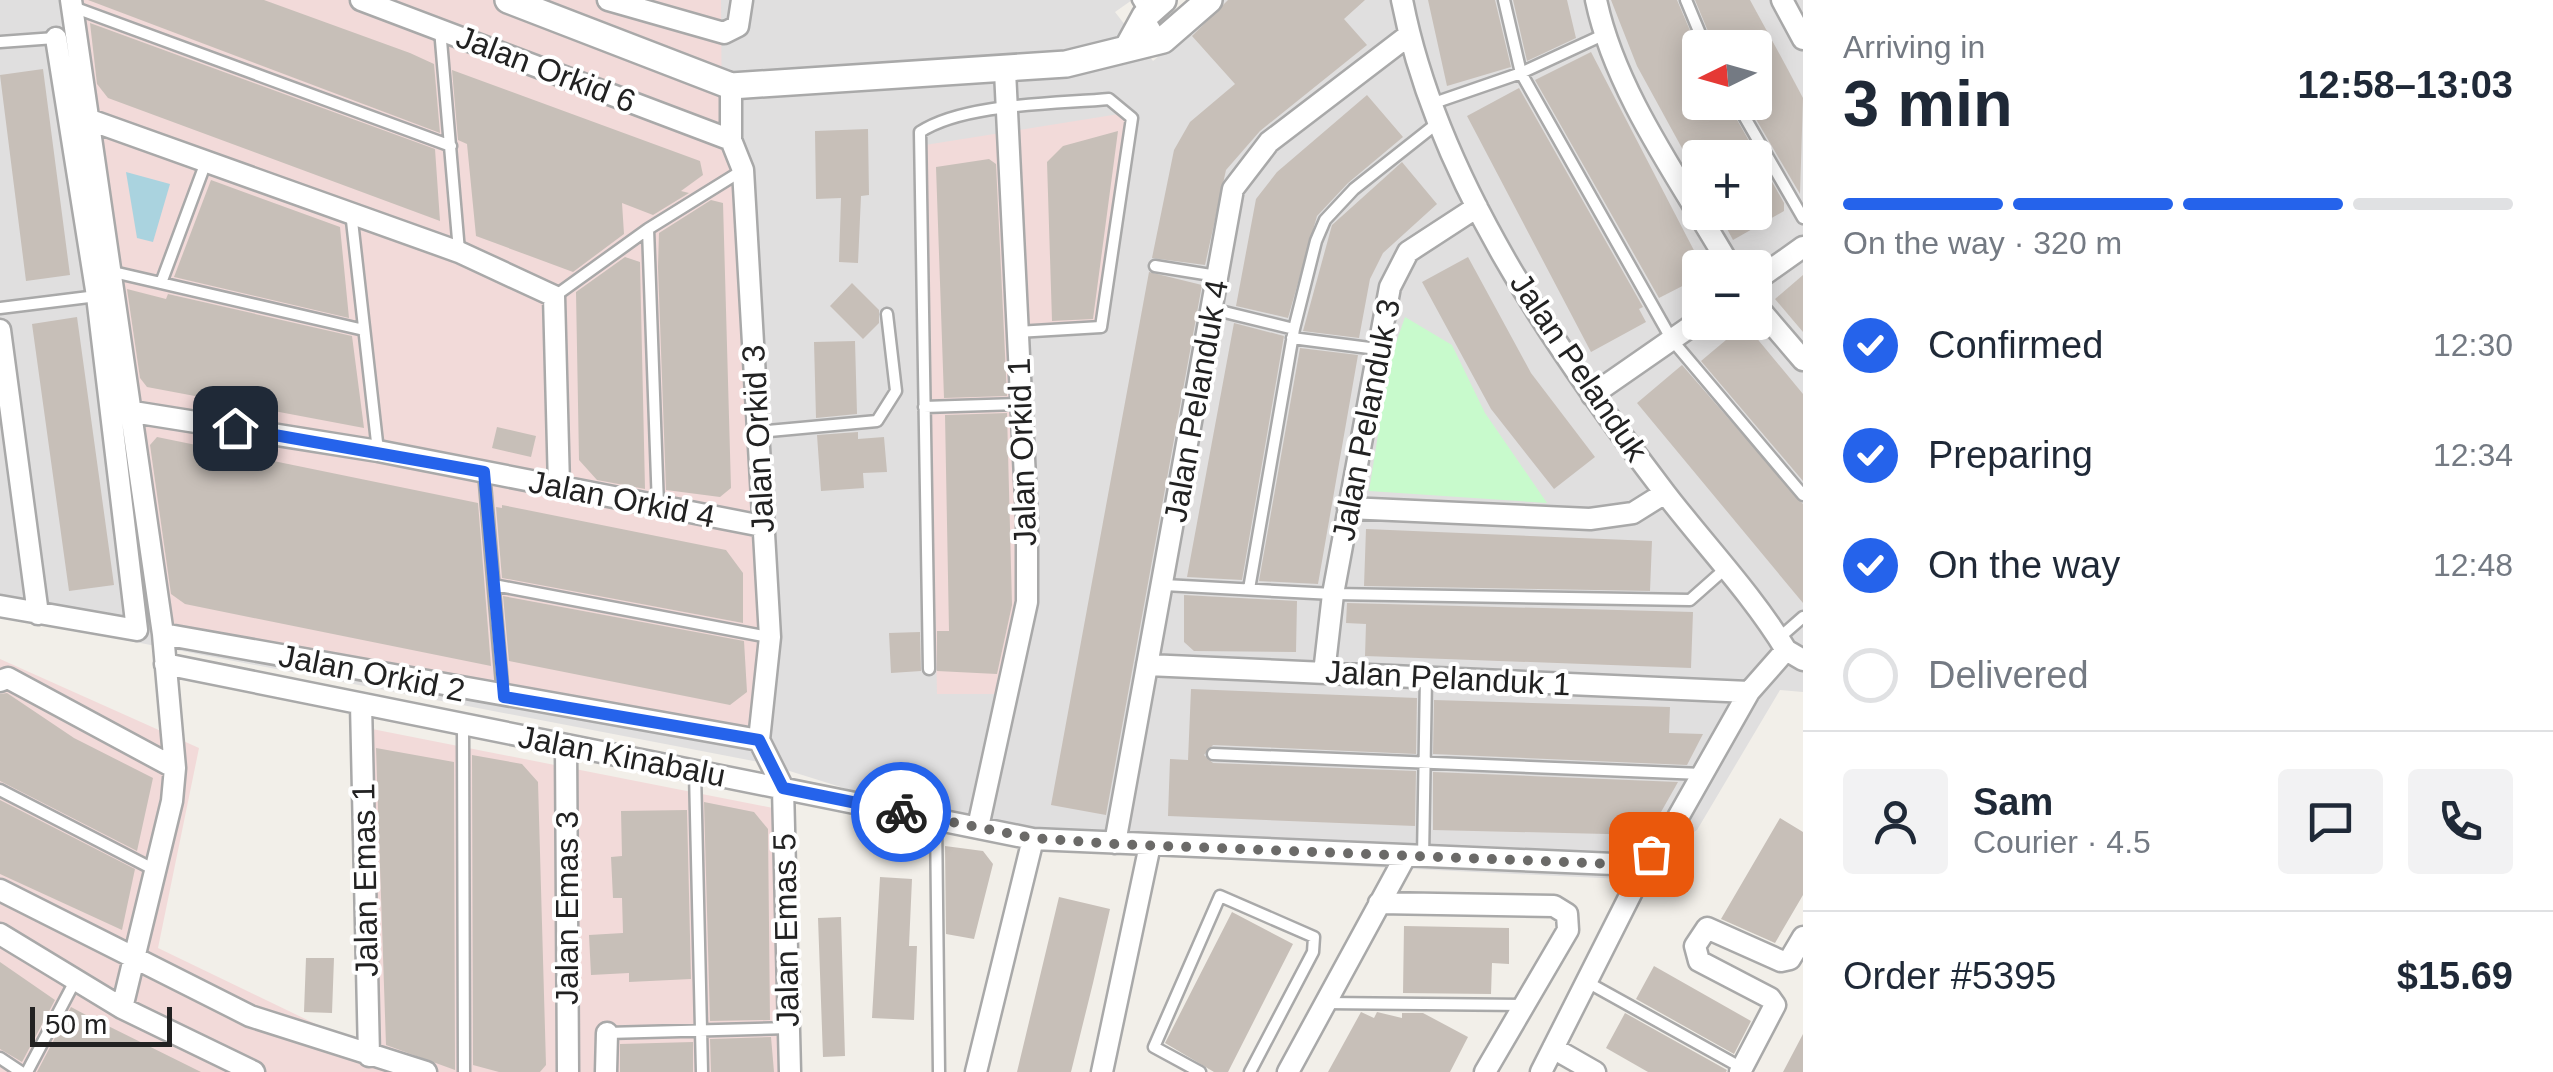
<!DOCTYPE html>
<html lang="en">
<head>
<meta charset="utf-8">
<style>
  body { margin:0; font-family:Helvetica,sans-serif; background:#f2f2f3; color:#1f2937; height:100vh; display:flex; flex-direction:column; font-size:38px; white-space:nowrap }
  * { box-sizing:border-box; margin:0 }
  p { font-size:32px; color:#747a83 }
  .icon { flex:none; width:55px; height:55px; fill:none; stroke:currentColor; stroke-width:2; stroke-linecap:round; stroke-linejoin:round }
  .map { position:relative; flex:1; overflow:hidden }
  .details { display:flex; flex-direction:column; background:#fff; width:750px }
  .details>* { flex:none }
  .needle { width:65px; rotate:265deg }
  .controls { position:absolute; left:1682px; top:30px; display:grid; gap:20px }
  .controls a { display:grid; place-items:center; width:90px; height:90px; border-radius:10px; background:#fff; box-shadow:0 5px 25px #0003; font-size:50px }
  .scale { position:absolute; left:30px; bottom:25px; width:142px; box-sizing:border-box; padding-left:10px; border:5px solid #222; border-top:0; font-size:28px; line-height:35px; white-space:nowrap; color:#222; -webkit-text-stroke:8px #fff; paint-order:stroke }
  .pin { position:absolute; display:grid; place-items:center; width:85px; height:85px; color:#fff; margin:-42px; border-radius:20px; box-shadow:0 5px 15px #0006 }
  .courier { position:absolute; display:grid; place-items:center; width:100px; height:100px; margin:-50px; border:8px solid #2563eb; border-radius:50%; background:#fff; color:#222; box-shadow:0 2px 12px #0007 }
  .headline em { font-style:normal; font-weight:700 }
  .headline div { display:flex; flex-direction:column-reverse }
  .headline { display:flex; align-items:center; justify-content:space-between; height:170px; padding:0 40px }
  h1 { font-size:65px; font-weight:700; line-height:75px }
  .bar { display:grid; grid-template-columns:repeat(4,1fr); gap:15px 10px; align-content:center; height:120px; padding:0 40px }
  .bar i { height:12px; border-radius:8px; background:#e0e1e3 }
  .bar .selected { background:#2563eb }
  .bar p { grid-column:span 4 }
  .line { display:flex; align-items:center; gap:25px; padding:0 40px; border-top:2px solid #e0e1e3 }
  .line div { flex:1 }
  .round { display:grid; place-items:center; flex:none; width:105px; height:105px; border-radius:10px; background:#f2f2f3 }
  ol { padding:0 40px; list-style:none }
  li { display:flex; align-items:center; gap:30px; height:110px }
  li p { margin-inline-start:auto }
  li .icon { padding:10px; border-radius:50%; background:#2563eb; color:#fff; stroke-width:4 }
  li:last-child { color:#747a83 }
  li i { width:55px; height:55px; border:5px solid #e0e1e3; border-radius:50% }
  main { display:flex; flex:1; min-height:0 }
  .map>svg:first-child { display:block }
  .residential { fill:#e0dfdf; fill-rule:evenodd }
  .commercial { fill:#f2dad9 }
  .park { fill:#c8facc }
  .water { fill:#aad3df }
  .building { fill:#c7bfb8 }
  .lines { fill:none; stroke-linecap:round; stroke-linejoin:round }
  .service-casing { stroke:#a9a9a9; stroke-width:15 }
  .minor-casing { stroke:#a9a9a9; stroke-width:25 }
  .tertiary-casing { stroke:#a9a9a9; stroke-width:30 }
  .service { stroke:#fff; stroke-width:10 }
  .minor { stroke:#fff; stroke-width:20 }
  .tertiary { stroke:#fff; stroke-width:25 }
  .done { stroke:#6b6a68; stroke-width:10; stroke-dasharray:0 18 }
  .route { stroke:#2563eb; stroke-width:12 }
  .labels { text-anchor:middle; stroke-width:8; stroke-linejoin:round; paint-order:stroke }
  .street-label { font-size:32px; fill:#222; stroke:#fff }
</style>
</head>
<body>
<main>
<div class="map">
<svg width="1803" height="1072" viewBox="0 0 1803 1072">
  <rect width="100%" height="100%" fill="#f2efe9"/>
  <path class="residential" d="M0,0H1132L1115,12L1153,61L1223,0H1803V692L1780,690L1697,830L1621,879L1045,851L764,763L0,616ZM1700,48H1755V102H1700ZM1700,158H1755V212H1700ZM1700,268H1755V322H1700Z"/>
  <path class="commercial" d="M80,0H721L722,142L737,181L762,641L752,732L168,629Z
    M1119,114L1127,120L1095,334L1014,337L1021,601L1000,694H937L925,145Z
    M0,659L199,748L158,948L378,1054L367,728L773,808L782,1072H0Z"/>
  <path class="park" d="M1405,317L1452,345L1485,413L1547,503L1369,491L1390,360Z"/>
  <path class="water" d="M126,172L170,184L153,242L137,238Z"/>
  <path class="building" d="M88,0H264L410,53L434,64L440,133Z
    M1228,0H1365L1344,19L1367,45L1260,131L1226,170L1205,265L1152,258L1174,150L1190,122L1235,84L1192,36Z
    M1428,0H1495L1511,67L1447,86Z
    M1513,0H1567L1576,38L1527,61Z
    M1611,0H1677L1700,54V102H1727L1784,203V211L1733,240L1718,212H1755V158H1700V181L1637,66Z
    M1695,0H1750L1786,66L1803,98L1800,194L1746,102H1755V48H1715Z
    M90,23L435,149L440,221L108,98L97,84Z
    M1591,52L1700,262V277L1659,298L1535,80Z
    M43,69L70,275L26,281L0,75Z
    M452,70L700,161L703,175L681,191L689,193L653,215L622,203L624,234L573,272L476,236L467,144L458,140Z
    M1519,88L1643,307L1639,309L1646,322L1591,352L1467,116Z
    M1367,95L1403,137L1348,183L1317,216L1288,318L1236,306L1256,199L1277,172Z
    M868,129L869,195L861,196L858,263L839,262L841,198L816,199L815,131Z
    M1118,131L1093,319L1052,321L1047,162L1063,146Z
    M989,159L996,164L1007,396L944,398L936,167Z
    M1402,162L1437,204L1383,253L1370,279L1359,338L1303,331L1332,225Z
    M211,180L340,227L349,318L174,277Z
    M711,200L723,203L731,488L720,497L666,490L658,267L659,233Z
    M625,257L640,262L645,489L597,480L579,460L576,292Z
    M1468,257L1531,373L1595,457L1554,489L1491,409L1422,282Z
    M1149,272L1202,285L1106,815L1051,805Z
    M1803,275V332L1775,299Z
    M852,283L879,310V323L863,339L830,306Z
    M127,289L166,299L168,294L352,336L364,428L147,387L140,378Z
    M77,317L114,585L69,591L32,324Z
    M1234,323L1284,336L1242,580L1187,577Z
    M1745,324L1803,394V481L1701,361Z
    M855,341L857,414L816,418L814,342Z
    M1300,348L1358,355L1318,584L1259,581Z
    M1682,365L1803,504V603L1637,403Z
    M1007,413L1012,605L997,674L937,671V631H949L945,415Z
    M497,427L536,436L531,457L492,448Z
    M858,432V439L884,437L887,472L863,473L864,488L821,491L817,435Z
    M157,437L478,503L491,666L185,604L171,594L150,445Z
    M502,505L726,550L743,573V623L502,578L496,507L502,508Z
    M1366,529L1652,541L1650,591L1364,586Z
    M1184,595L1297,601L1296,652L1194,651L1184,642Z
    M503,596L744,641L747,692L730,705L509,661Z
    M1347,603L1693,612L1691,668L1365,656L1366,624L1346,623Z
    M920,632L921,671L891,673L889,633Z
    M1191,689L1417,698L1416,754L1213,745L1204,755L1213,763L1416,771L1415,826L1168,816L1170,759L1188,760Z
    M7,693L74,738L153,778L137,851L0,781V694Z
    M1434,700L1670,707L1669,733L1703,734L1687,765L1433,754Z
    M376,748L454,762L455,1070L386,1045Z
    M472,755L522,764L538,782L546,1065L540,1072H499L473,1065Z
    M1433,772L1678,782L1648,835L1433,830Z
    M0,800L135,869L122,930L0,874Z
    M704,802L754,812L768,829L770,1020L710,1021Z
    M687,810L691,979L629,982V973L591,975L589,935L623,933L622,898H613L611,857L622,856L621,811Z
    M1780,818L1803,832V895L1775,943L1721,919Z
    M945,846L983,851L993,864L974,939L946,934Z
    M880,877L912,879L909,946H917L914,1020L872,1018Z
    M1059,897L1110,909L1093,983L1071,1072H1017Z
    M1232,912L1293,944L1228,1072H1214L1165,1043Z
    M841,917L845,1056L823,1057L818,918Z
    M1404,926L1509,928V964L1492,963L1491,994L1403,993Z
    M306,958H334L332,1013L304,1012Z
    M0,962L55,1000L22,1062L0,1049Z
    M1654,966L1751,1021L1734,1054L1636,999Z
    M71,1007L86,1015L201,1072H37Z
    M1361,1012L1374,1018L1377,1012L1402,1018V1013H1423L1468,1037L1450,1072H1328Z
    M1625,1013L1727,1070L1726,1072H1648L1606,1048Z
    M1803,1034V1072H1783Z
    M771,1037L774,1072H711L710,1039Z
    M693,1042V1072H620V1044Z"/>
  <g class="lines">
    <defs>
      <path id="service" d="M1138,0L1162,40
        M1504,0L1521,73L1672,340L1803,495
        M1686,0L1706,48
        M73,7L451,146
        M440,29L459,251
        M0,42L55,38
        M1736,102L1803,218
        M1434,103L1521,73L1603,35
        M351,212L378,451
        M648,229L658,506
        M1155,266L1217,276
        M109,271L364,330
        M161,283L206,162
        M555,296L648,229L743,170
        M0,308L97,296
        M1212,309L1294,329
        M1292,338L1377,349
        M924,407L1021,404
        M758,432L877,421L896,391L887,314
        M484,472L503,696
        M494,585L769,637
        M1164,585L1333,594L1690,600L1725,569
        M1249,589L1294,329L1316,241L1325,220L1354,189L1440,121
        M1779,638L1803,617
        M929,669L920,132C964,103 1056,104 1109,99L1132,118L1101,327L1017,332
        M463,725L464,1072
        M1213,754L1702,774
        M695,772L702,1072
        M0,790L155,870
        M936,819L939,1072
        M1423,858L1426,677
        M1587,982L1742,1068
        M1325,1003L1523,1005
        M607,1033L789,1028
        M0,1058L21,1072
        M27,1072L75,981
        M1200,1072L1154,1047L1220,896L1314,937L1313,952L1250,1072"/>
      <path id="minor" d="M71,0L163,634L175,768L172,801L122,1008
        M361,0L731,140
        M608,0L724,33L738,26L742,0
        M1402,0C1437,180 1556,350 1665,493C1705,545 1752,594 1786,650L1803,660
        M1596,0C1616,95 1683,184 1731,268
        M1782,0L1803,39
        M731,86V140L743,170L770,637L759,740L783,788L790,1072
        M90,120L459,252L554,296L559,486
        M1755,281L1803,247
        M1755,304L1803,360
        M0,330L38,614
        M1592,395L1700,320
        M127,411L378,451L762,526
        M1348,508L1590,519L1633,513L1665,493
        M0,606L137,630L97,296L56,38
        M163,634L759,740
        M165,664L1033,839L1614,864L1651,854L1664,842L1749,692L1786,650
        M1147,665L1749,692
        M1324,673L1333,594L1390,287L1408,252L1477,207
        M0,681L8,678L175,768
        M361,704L369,1056
        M566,745L568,1072
        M978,827L1027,602V519L1005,71
        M1115,843L1233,189L1269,142L1409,35
        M0,890L250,1016L426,1072
        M1379,903L1554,906L1567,914L1568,930L1485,1072
        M0,934L122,1008L254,1072
        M1553,1048L1595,1072
        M606,1072L607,1033
        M976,1072L1033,839
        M1102,1072L1150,845
        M1288,1072L1405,857
        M1541,1072L1651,854
        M1740,1072L1775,1005L1770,998L1699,961L1695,946L1707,928L1781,961L1790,959L1803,937"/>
      <path id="tertiary" d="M508,0L731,86L1066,64L1163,40L1209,0
        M1128,47L1145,16L1163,0"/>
    </defs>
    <use href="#service" class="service-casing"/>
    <use href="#minor" class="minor-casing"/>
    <use href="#tertiary" class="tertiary-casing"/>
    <use href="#service" class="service"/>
    <use href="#minor" class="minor"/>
    <use href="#tertiary" class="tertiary"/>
  </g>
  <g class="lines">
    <path class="done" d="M901,812L1032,838L1115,844L1614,864L1651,854"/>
    <path class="route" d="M235,428L484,472L504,697L759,740L783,788L901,812"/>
  </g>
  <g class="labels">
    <g class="street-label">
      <text transform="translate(546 69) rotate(21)" y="11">Jalan Orkid 6</text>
      <text transform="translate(1579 367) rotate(56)" y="11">Jalan Pelanduk</text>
      <text transform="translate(1196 401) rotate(-80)" y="11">Jalan Pelanduk 4</text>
      <text transform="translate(1366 420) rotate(-79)" y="11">Jalan Pelanduk 3</text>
      <text transform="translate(758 439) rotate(-93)" y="11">Jalan Orkid 3</text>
      <text transform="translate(1022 452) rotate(-92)" y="11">Jalan Orkid 1</text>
      <text transform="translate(622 499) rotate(11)" y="11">Jalan Orkid 4</text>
      <text transform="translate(372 673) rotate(11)" y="11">Jalan Orkid 2</text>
      <text transform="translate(1448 678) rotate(3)" y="11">Jalan Pelanduk 1</text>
      <text transform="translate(622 756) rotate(11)" y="11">Jalan Kinabalu</text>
      <text transform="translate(365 880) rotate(-91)" y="11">Jalan Emas 1</text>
      <text transform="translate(567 908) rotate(-90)" y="11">Jalan Emas 3</text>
      <text transform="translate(786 930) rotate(-91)" y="11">Jalan Emas 5</text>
    </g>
  </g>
</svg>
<div class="controls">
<a><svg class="needle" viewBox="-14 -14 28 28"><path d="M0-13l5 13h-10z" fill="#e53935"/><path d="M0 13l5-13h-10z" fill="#747a83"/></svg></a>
<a>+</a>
<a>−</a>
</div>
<div class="scale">50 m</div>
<div class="pin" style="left:1651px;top:854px;background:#ea580c"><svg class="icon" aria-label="bag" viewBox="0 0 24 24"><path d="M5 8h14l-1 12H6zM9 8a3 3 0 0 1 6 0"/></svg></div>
<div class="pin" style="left:235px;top:428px;background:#1f2937"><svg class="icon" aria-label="home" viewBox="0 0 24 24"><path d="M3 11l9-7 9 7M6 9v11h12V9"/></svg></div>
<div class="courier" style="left:901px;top:812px"><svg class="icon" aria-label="bike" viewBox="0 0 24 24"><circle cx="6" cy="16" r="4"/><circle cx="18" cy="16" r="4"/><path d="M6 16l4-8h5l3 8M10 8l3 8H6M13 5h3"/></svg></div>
</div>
<section class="details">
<div class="headline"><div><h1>3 min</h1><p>Arriving in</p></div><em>12:58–13:03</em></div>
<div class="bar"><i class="selected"></i><i class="selected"></i><i class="selected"></i><i></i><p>On the way · 320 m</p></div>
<ol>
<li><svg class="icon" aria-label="check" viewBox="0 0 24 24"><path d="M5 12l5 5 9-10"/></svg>Confirmed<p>12:30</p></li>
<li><svg class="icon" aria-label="check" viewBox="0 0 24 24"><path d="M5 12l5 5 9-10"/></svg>Preparing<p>12:34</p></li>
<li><svg class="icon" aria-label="check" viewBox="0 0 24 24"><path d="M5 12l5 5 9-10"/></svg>On the way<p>12:48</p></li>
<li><i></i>Delivered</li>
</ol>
<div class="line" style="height:180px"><a class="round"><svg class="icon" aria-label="person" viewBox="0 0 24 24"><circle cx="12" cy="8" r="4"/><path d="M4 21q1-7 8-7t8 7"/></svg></a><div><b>Sam</b><p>Courier · 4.5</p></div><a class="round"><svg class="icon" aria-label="chat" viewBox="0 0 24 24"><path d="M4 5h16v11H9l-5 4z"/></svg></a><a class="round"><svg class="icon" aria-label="phone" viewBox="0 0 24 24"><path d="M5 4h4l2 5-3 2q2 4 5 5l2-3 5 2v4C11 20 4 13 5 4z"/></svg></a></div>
<div class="line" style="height:130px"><div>Order #5395</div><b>$15.69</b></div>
</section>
</main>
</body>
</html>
